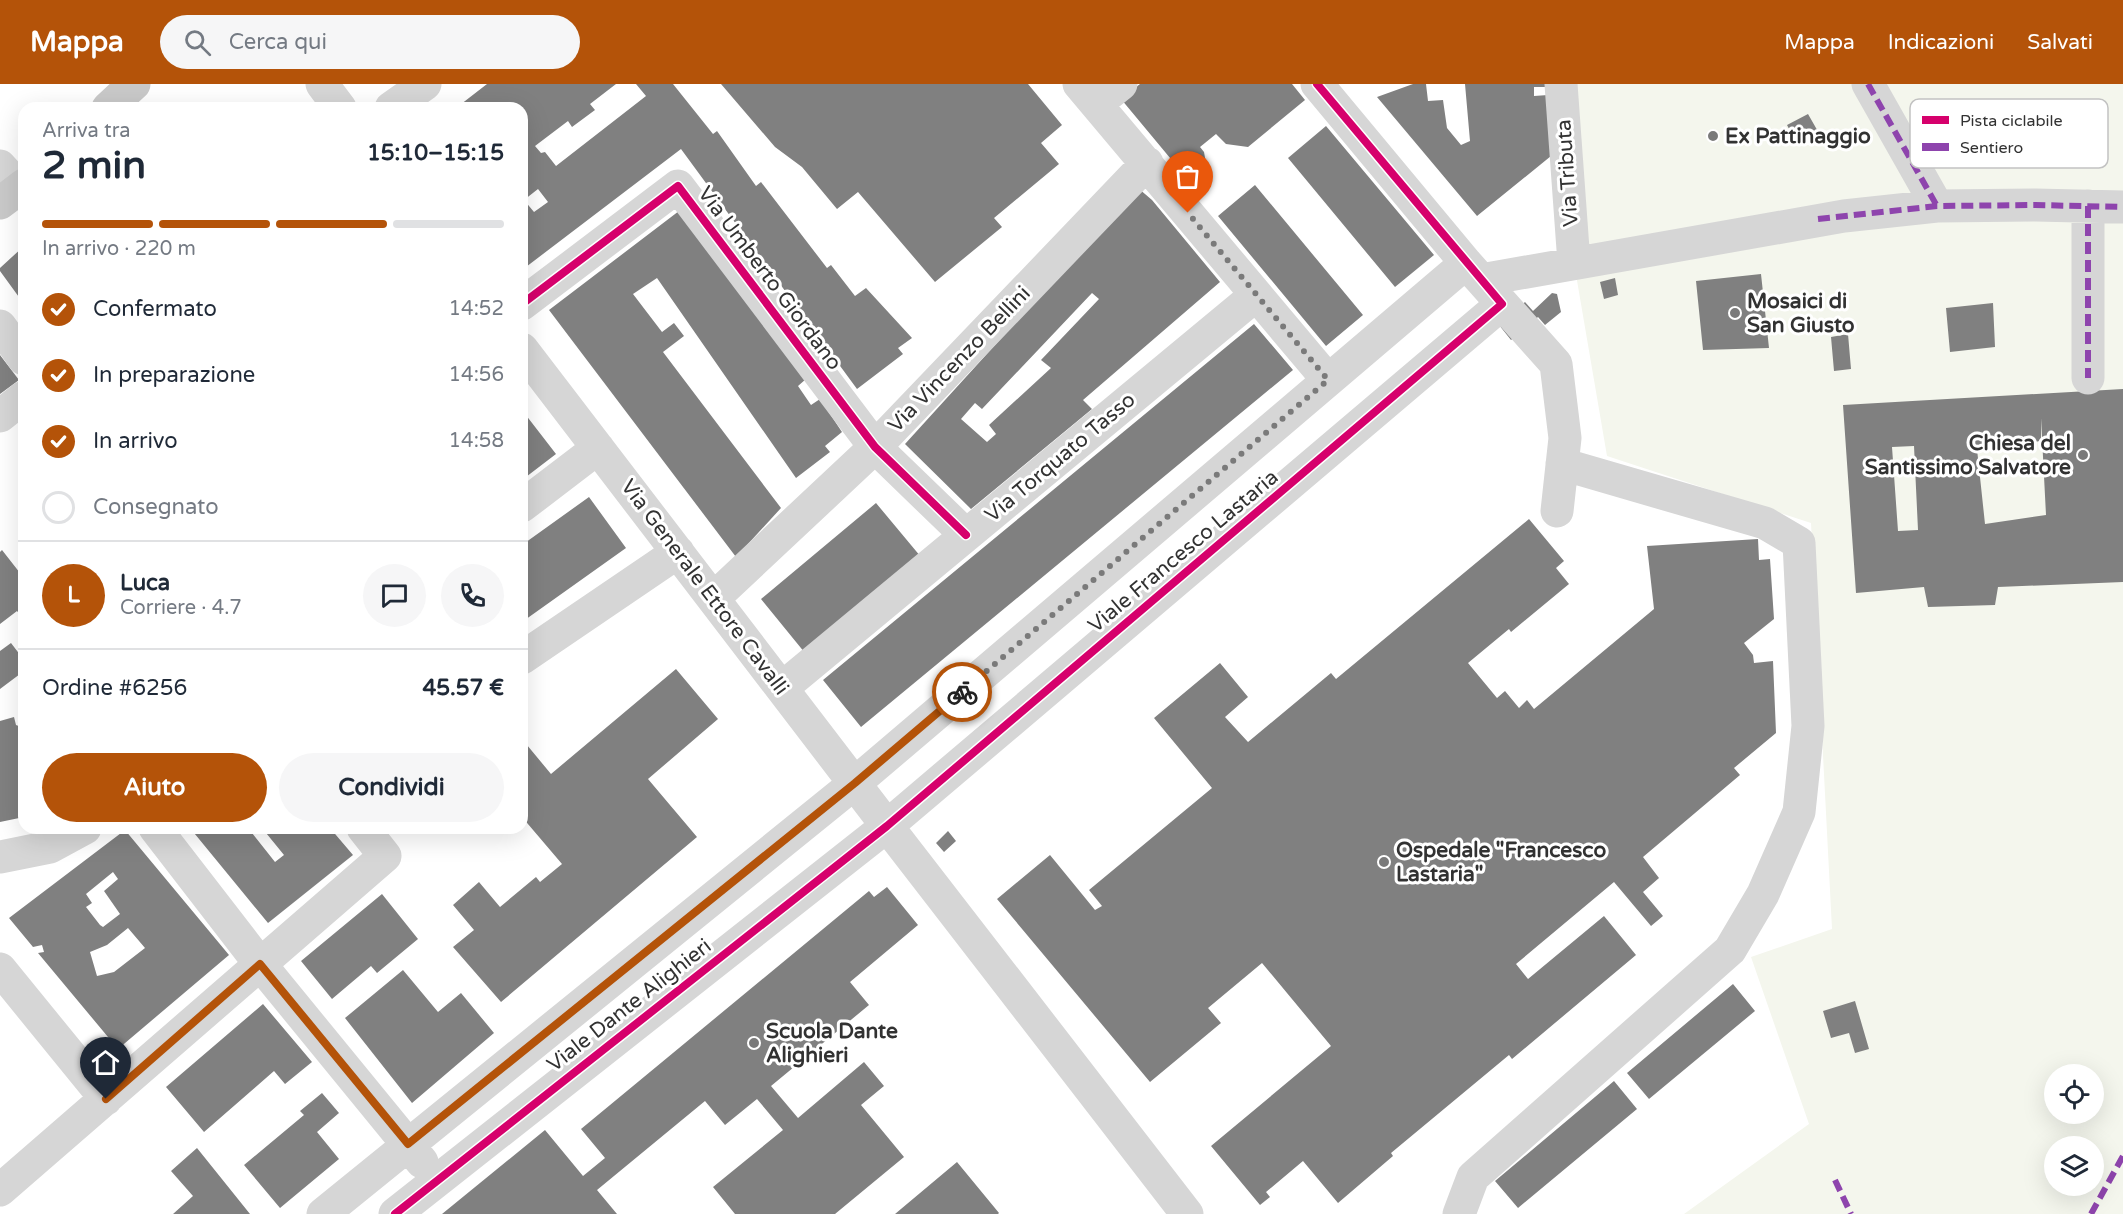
<!DOCTYPE html>
<html lang="it">
<head>
<meta charset="utf-8">
<style>
  body { margin:0; font-family:"Varela Round",sans-serif; background:#f6f6f7; color:#1f2937; height:100vh; display:flex; flex-direction:column; font-size:22px; white-space:nowrap }
  * { box-sizing:border-box; margin:0 }
  p { font-size:20px; color:#747a83 }
  .icon { flex:none; width:33px; height:33px; fill:none; stroke:currentColor; stroke-width:2; stroke-linecap:round; stroke-linejoin:round }
  .map { position:relative; flex:1; overflow:hidden }
  .side { position:absolute; left:18px; top:18px; width:510px; height:732px; display:flex; flex-direction:column; background:#fff; border-radius:18px; box-shadow:0 6px 24px #0002 }
  .side>* { flex:none }
  .buttons { position:absolute; left:2044px; top:980px; display:grid; gap:12px }
  .buttons a { display:grid; place-items:center; width:60px; height:60px; border-radius:50%; background:#fff; box-shadow:0 6px 24px #0002; font-size:30px }
  .pin { position:absolute; display:grid; place-items:center; width:51px; height:51px; color:#fff; margin:-62px -26px; border-radius:50% 50% 50% 0; rotate:-45deg; box-shadow:0 0 6px #0007 }
  .pin .icon { rotate:45deg }
  .courier { position:absolute; display:grid; place-items:center; width:60px; height:60px; margin:-30px; border:4px solid #b45309; border-radius:50%; background:#fff; color:#222; box-shadow:0 2px 8px #0007 }
  .overview em { font-style:normal; font-weight:700 }
  .overview div { display:flex; flex-direction:column-reverse }
  .overview { display:flex; align-items:center; justify-content:space-between; height:102px; padding:0 24px }
  h1 { font-size:39px; font-weight:700; line-height:45px }
  .bar { display:grid; grid-template-columns:repeat(4,1fr); gap:9px 6px; align-content:center; height:72px; padding:0 24px }
  .bar i { height:8px; border-radius:4px; background:#e0e1e3 }
  .bar .active { background:#b45309 }
  .bar p { grid-column:span 4 }
  .line { display:flex; align-items:center; gap:15px; padding:0 24px; border-top:2px solid #e0e1e3 }
  .line div { flex:1 }
  .round { display:grid; place-items:center; flex:none; width:63px; height:63px; border-radius:32px; background:#f6f6f7 }
  ol { padding:0 24px; list-style:none }
  li { display:flex; align-items:center; gap:18px; height:66px }
  li p { margin-inline-start:auto }
  li .icon { padding:6px; border-radius:50%; background:#b45309; color:#fff; stroke-width:4 }
  li:last-child { color:#747a83 }
  li i { width:33px; height:33px; border:3px solid #e0e1e3; border-radius:50% }
  .action { display:flex; gap:12px; margin-top:auto; padding:12px 24px }
  .action a { flex:1; height:69px; border-radius:36px; background:#b45309; color:#fff; font-size:24px; font-weight:700; line-height:69px; text-align:center }
  .action a+a { background:#f6f6f7; color:#1f2937 }
  header { display:flex; align-items:center; gap:36px; box-sizing:border-box; height:84px; padding:0 30px; background:#b45309; color:#fff }
  header strong { font-size:28px }
  nav { display:flex; gap:33px; margin-inline-start:auto; font-size:21px }
  .search { width:420px; height:54px; background:#f6f6f7; display:flex; align-items:center; gap:15px; box-sizing:border-box; padding:0 21px; border-radius:33px; color:#747a83; font-size:22px }
  .map>svg:first-child { display:block }
  .green { fill:#f4f6ed; fill-rule:evenodd }
  .building { fill:#808080; fill-rule:evenodd }
  .lines { fill:none; stroke-linecap:round; stroke-linejoin:round }
  .minor { stroke:#d6d6d6; stroke-width:33 }
  .major { stroke:#c9c9c9; stroke-width:33 }
  .quiet { stroke:#8e44ad; stroke-width:6; stroke-dasharray:12 6; stroke-linecap:butt }
  .cycleway-casing { stroke:#fff; stroke-width:11 }
  .cycleway { stroke:#d6006c; stroke-width:8 }
  .done { stroke:#7a7a7a; stroke-width:6; stroke-dasharray:0 10.8 }
  .route { stroke:#b45309; stroke-width:8 }
  .poi-dot { fill:#7a7a7a; stroke:#fff; stroke-width:2 }
  .labels { text-anchor:middle; stroke-width:6; stroke-linejoin:round; paint-order:stroke }
  .poi-label { font-size:21px; font-weight:bold; fill:#323232; stroke:#fff; text-anchor:start }
  .street-label { font-size:21px; fill:#323232; stroke:#fff }
  .key { fill:#fff; stroke:#c2c2c2; stroke-width:1.5 }
  .key-label { font-size:16px; fill:#323232 }
</style>
</head>
<body>
<header>
<strong>Mappa</strong>
<div class="search"><svg class="icon" aria-label="search" viewBox="0 0 24 24"><circle cx="10" cy="10" r="6"/><path d="M15 15l6 6"/></svg>Cerca qui</div>
<nav><a>Mappa</a><a>Indicazioni</a><a>Salvati</a></nav>
</header>
<div class="map">
<svg width="2123" height="1130" viewBox="0 0 2123 1130">
  <rect width="100%" height="100%" fill="#fff"/>
  <path class="green" d="M1561,0H2123V1130H1684L1809,1040L1751,873L1832,845L1811,439L1607,372L1574,179ZM2055,990H2094V1029H2055ZM2055,1062H2094V1101H2055Z"/>
  <path class="building" d="M487,0H616L590,20L595,26L572,43L568,37L535,62L541,69L545,68L556,82L646,12L636,0H673L713,50L717,47L756,102L761,98L827,184L831,181L855,212L866,204L912,254L898,264L903,270L857,305L681,65L522,186V76L528,72L522,64V24H456ZM538,105L548,118L534,128L524,116Z
    M721,0H1028L1062,41L1041,59L1059,80L994,134L1002,143L935,198L858,108L837,125L802,83L775,63Z
    M1140,0H1292L1305,16L1248,63L1226,60L1216,50L1200,63L1204,68L1207,85L1204,94L1195,104L1121,15Z
    M1413,0H1426L1428,17L1443,16L1447,44L1461,61L1470,57L1465,0H1548V3H1534V12L1548,11L1551,72L1477,132L1377,13Z
    M1808,30L1820,51L1798,62L1787,41Z
    M1326,42L1434,171L1395,203L1288,74Z
    M1255,101L1363,231L1326,262L1218,132Z
    M1138,104L1152,116L1220,198L1083,316L1092,325L971,425L905,360ZM1092,209L1099,215L1041,276L1051,284L989,341L996,350L987,358L961,335L975,319L982,325Z
    M679,127L806,295L798,302L811,321L820,315L842,348L825,362L830,368L796,394L657,194L633,210L662,248L674,239L684,252L663,268L781,424L736,473L549,226Z
    M24,162V220L0,187V184Z
    M1761,190L1769,264L1703,266L1696,197Z
    M1615,194L1618,211L1604,215L1600,198Z
    M1552,209L1557,210L1561,228L1545,241L1538,233L1511,256L1499,241L1525,218L1533,227Z
    M1993,219L1995,263L1950,268L1946,224Z
    M1254,240L1293,286L861,643L823,596Z
    M1848,250L1851,285L1834,287L1831,253Z
    M0,271L19,296L0,310Z
    M2123,305V498L1998,503L1995,521L1928,523L1924,503L1856,509L1843,321ZM2041,334L2046,431L1985,440L1977,365L2041,357ZM1914,362L1918,446L1898,447L1892,363Z
    M522,326L556,370L522,396Z
    M589,413L626,464L522,538V461Z
    M876,419L921,473L805,569L761,515Z
    M1529,435L1564,477L1556,484L1569,500L1511,548L1509,545L1468,579L1497,614L1505,607L1519,624L1527,616L1534,625L1654,525L1647,462L1758,455L1759,476L1770,475L1774,535L1744,559L1753,571L1754,579L1773,577L1776,649L1734,684L1740,691L1643,773L1659,794L1643,808L1663,832L1651,842L1614,798L1516,880L1528,895L1604,832L1636,871L1512,975L1509,971L1391,1069L1393,1072L1338,1119L1303,1077L1266,1108L1270,1113L1260,1121L1211,1062L1331,962L1262,879L1208,924L1221,939L1150,998L997,815L1050,771L1095,826L1102,822L1089,806L1212,704L1154,634L1220,579L1248,613L1225,633L1248,658L1331,589L1336,595Z
    M2,466L20,489L24,485V535L17,527L0,540V468Z
    M11,559L24,576V587L0,605V567Z
    M676,585L718,635L648,695L697,753L501,918L453,863L474,846L453,821L479,798L500,823L536,793L540,798L562,780L522,733V655L551,690Z
    M14,633L16,641L24,644V733L0,738V637Z
    M190,744H248L275,778L284,771L262,744H330L353,771L268,839Z
    M125,746L229,871L118,965L38,869L44,868L42,861L33,863L9,834ZM113,788L118,795L104,807L120,830L103,843L100,841L86,823L92,819L86,810ZM128,844L145,864L114,888L97,892L90,868L107,861Z
    M948,747L956,757L944,768L936,759Z
    M887,803L918,841L850,898L869,921L771,1002L798,1034L864,978L884,1002L861,1021L904,1073L835,1130H735L713,1103L783,1046L757,1015L725,1041L705,1017L597,1106L617,1130H442L545,1046L583,1092L605,1074L581,1045L869,807L874,813Z
    M382,810L418,855L377,889L371,882L332,915L301,877Z
    M403,886L438,928L461,909L494,949L412,1019L345,934Z
    M1733,900L1755,927L1649,1015L1627,989Z
    M1855,917L1869,965L1855,969L1849,949L1831,954L1823,927Z
    M263,920L312,978L285,1000L274,987L204,1048L166,1003Z
    M1614,997L1637,1025L1518,1124L1495,1097Z
    M322,1009L339,1029L317,1048L339,1075L280,1124L244,1081L304,1031L300,1027Z
    M197,1064L250,1130H173L193,1112L171,1087Z
    M957,1078L999,1129L998,1130H895Z"/>
  <g class="lines">
    <path class="minor" d="M322,0L340,24
      M1079,0L1328,296
      M1317,0L1466,179L1556,280L1565,354L1557,427
      M1561,0L1574,179
      M1868,0L1937,122
      M1096,20L1121,0
      M391,24L425,0
      M0,82L20,104
      M2088,122V294
      M1481,196L1844,132L1937,122L2035,121L2123,123
      M522,220L678,102L875,363L966,451
      M0,242L24,275
      M522,265L887,742L1187,1130
      M0,332L24,313
      M522,422L598,364
      M714,514L875,363L1147,79
      M522,574L678,468
      M782,604L1256,211
      M155,744L260,880L422,1078
      M0,773L50,763L85,744
      M0,885L106,1015
      M0,1106L385,772L363,744
      M323,1130L855,699L1466,179
      M395,1130L887,742L1502,220
      M1459,1130L1473,1093L1730,866L1763,810L1799,728L1808,642L1799,459L1765,439L1562,380"/>
    <path class="major" d="M108,24L134,0
      M0,119L24,101"/>
    <path class="quiet" d="M1868,0L1937,122
      M2088,122V294
      M1818,135L1937,122L2035,121L2123,123
      M1835,1096L1851,1130
      M2091,1130L2123,1072"/>
    <defs>
      <path id="cycleway" d="M522,220L678,102L875,363L966,451
        M395,1130L887,742L1502,220L1317,0"/>
    </defs>
    <use href="#cycleway" class="cycleway-casing"/>
    <use href="#cycleway" class="cycleway"/>
  </g>
  <g class="lines">
    <path class="done" d="M962,608L1328,296L1188,129"/>
    <path class="route" d="M106,1015L260,880L408,1060L855,699L962,608"/>
  </g>
  <g class="poi-dot">
    <circle cx="1713" cy="52" r="6"/>
    <circle cx="1735" cy="229" r="6"/>
    <circle cx="2083" cy="371" r="6"/>
    <circle cx="1384" cy="778" r="6"/>
    <circle cx="754" cy="959" r="6"/>
  </g>
  <g class="labels">
    <g class="poi-label">
      <text x="1725" y="59">Ex Pattinaggio</text>
      <text x="1747" y="224">Mosaici di<tspan x="1747" dy="24">San Giusto</tspan></text>
      <text x="2071" y="366" text-anchor="end">Chiesa del<tspan x="2071" dy="24">Santissimo Salvatore</tspan></text>
      <text x="1396" y="773">Ospedale "Francesco<tspan x="1396" dy="24">Lastaria"</tspan></text>
      <text x="766" y="954">Scuola Dante<tspan x="766" dy="24">Alighieri</tspan></text>
    </g>
    <g class="street-label">
      <text transform="translate(1567 89) rotate(-94)" y="7">Via Tributa</text>
      <text transform="translate(770 194) rotate(53)" y="7">Via Umberto Giordano</text>
      <text transform="translate(959 275) rotate(-46)" y="7">Via Vincenzo Bellini</text>
      <text transform="translate(1060 373) rotate(-40)" y="7">Via Torquato Tasso</text>
      <text transform="translate(1183 467) rotate(-40)" y="7">Viale Francesco Lastaria</text>
      <text transform="translate(705 503) rotate(53)" y="7">Via Generale Ettore Cavalli</text>
      <text transform="translate(629 921) rotate(-38)" y="7">Viale Dante Alighieri</text>
    </g>
  </g>
  <rect x="1910" y="15" width="198" height="69" rx="9" class="key"/>
  <rect x="1922" y="32" width="27" height="8" fill="#d6006c"/>
  <rect x="1922" y="59" width="27" height="8" fill="#8e44ad"/>
  <g class="key-label">
    <text x="1960" y="42">Pista ciclabile</text>
    <text x="1960" y="69">Sentiero</text>
  </g>
</svg>
<div class="buttons">
<a><svg class="icon" aria-label="locate" viewBox="0 0 24 24"><circle cx="12" cy="12" r="6"/><path d="M12 2v4M12 18v4M2 12h4M18 12h4"/></svg></a>
<a><svg class="icon" aria-label="layers" viewBox="0 0 24 24"><path d="M12 4l9 5-9 5-9-5zM3 14l9 5 9-5"/></svg></a>
</div>
<div class="pin" style="left:1188px;top:129px;background:#ea580c"><svg class="icon" aria-label="bag" viewBox="0 0 24 24"><path d="M5 8h14l-1 12H6zM9 8a3 3 0 0 1 6 0"/></svg></div>
<div class="pin" style="left:106px;top:1015px;background:#1f2937"><svg class="icon" aria-label="home" viewBox="0 0 24 24"><path d="M3 11l9-7 9 7M6 9v11h12V9"/></svg></div>
<div class="courier" style="left:962px;top:608px"><svg class="icon" aria-label="bike" viewBox="0 0 24 24"><circle cx="6" cy="16" r="4"/><circle cx="18" cy="16" r="4"/><path d="M6 16l4-8h5l3 8M10 8l3 8H6M13 5h3"/></svg></div>
<section class="side">
<div class="overview"><div><h1>2 min</h1><p>Arriva tra</p></div><em>15:10–15:15</em></div>
<div class="bar"><i class="active"></i><i class="active"></i><i class="active"></i><i></i><p>In arrivo · 220 m</p></div>
<ol>
<li><svg class="icon" aria-label="check" viewBox="0 0 24 24"><path d="M5 12l5 5 9-10"/></svg>Confermato<p>14:52</p></li>
<li><svg class="icon" aria-label="check" viewBox="0 0 24 24"><path d="M5 12l5 5 9-10"/></svg>In preparazione<p>14:56</p></li>
<li><svg class="icon" aria-label="check" viewBox="0 0 24 24"><path d="M5 12l5 5 9-10"/></svg>In arrivo<p>14:58</p></li>
<li><i></i>Consegnato</li>
</ol>
<div class="line" style="height:108px"><b class="round" style="background:#b45309;color:#fff">L</b><div><b>Luca</b><p>Corriere · 4.7</p></div><a class="round"><svg class="icon" aria-label="chat" viewBox="0 0 24 24"><path d="M4 5h16v11H9l-5 4z"/></svg></a><a class="round"><svg class="icon" aria-label="phone" viewBox="0 0 24 24"><path d="M5 4h4l2 5-3 2q2 4 5 5l2-3 5 2v4C11 20 4 13 5 4z"/></svg></a></div>
<div class="line" style="height:78px"><div>Ordine #6256</div><b>45.57 €</b></div>
<div class="action"><a>Aiuto</a><a>Condividi</a></div>
</section>
</div>
</body>
</html>
